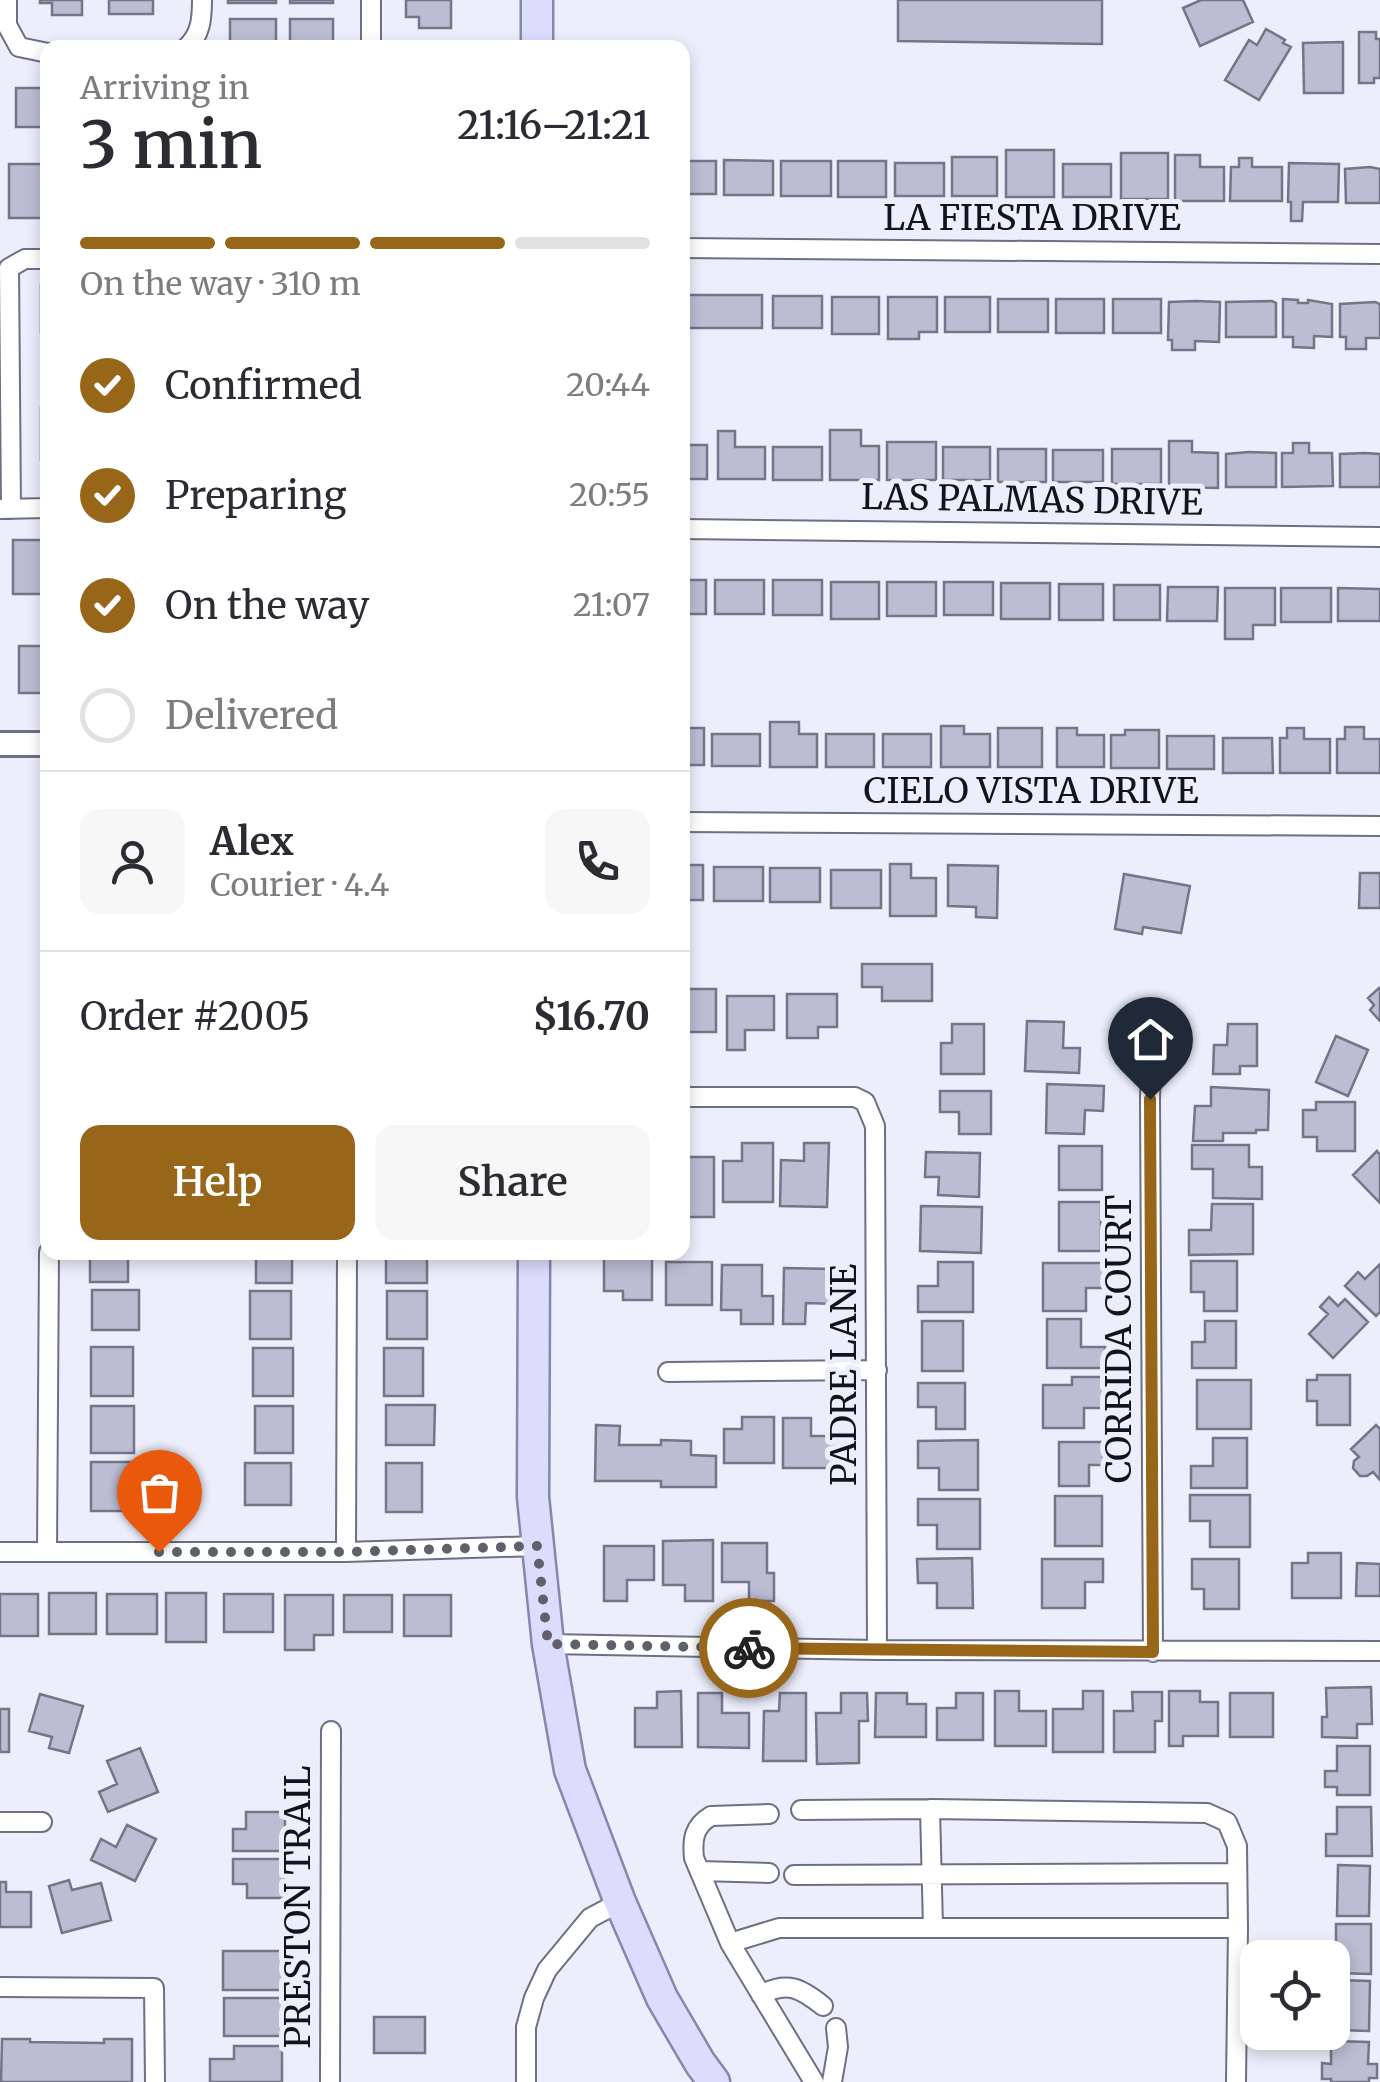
<!DOCTYPE html>
<html lang="en">
<head>
<meta charset="utf-8">
<style>
  body { margin:0; font-family:Merriweather,serif; background:#f7f7f7; color:#2b2b33; height:100vh; display:flex; flex-direction:column; font-size:38px; white-space:nowrap }
  * { box-sizing:border-box; margin:0 }
  p { font-size:32px; color:#7c7c81 }
  .icon { flex:none; width:55px; height:55px; fill:none; stroke:currentColor; stroke-width:2; stroke-linecap:round; stroke-linejoin:round }
  .map { position:relative; flex:1; overflow:hidden }
  .details { position:absolute; left:40px; top:40px; width:650px; height:1220px; display:flex; flex-direction:column; background:#fff; border-radius:20px; box-shadow:0 5px 15px #0003 }
  .details>* { flex:none }
  .fabs { position:absolute; left:1240px; top:1940px; display:grid; gap:20px }
  .fabs a { display:grid; place-items:center; width:110px; height:110px; border-radius:20px; background:#fff; box-shadow:0 5px 15px #0003; font-size:50px }
  .pin { position:absolute; display:grid; place-items:center; width:85px; height:85px; color:#fff; margin:-102px -42px; border-radius:50% 50% 50% 0; rotate:-45deg; box-shadow:0 0 10px #0007 }
  .pin .icon { rotate:45deg }
  .courier { position:absolute; display:grid; place-items:center; width:100px; height:100px; margin:-50px; border:8px solid #986619; border-radius:50%; background:#fff; color:#222; box-shadow:0 2px 12px #0007 }
  .head em { font-style:normal; font-weight:600 }
  .head div { display:flex; flex-direction:column-reverse }
  .head { display:flex; align-items:center; justify-content:space-between; height:170px; padding:0 40px }
  h1 { font-size:65px; font-weight:600; line-height:75px }
  .bar { display:grid; grid-template-columns:repeat(4,1fr); gap:15px 10px; align-content:center; height:120px; padding:0 40px }
  .bar i { height:12px; border-radius:8px; background:#e1e1e2 }
  .bar .selected { background:#986619 }
  .bar p { grid-column:span 4 }
  .line { display:flex; align-items:center; gap:25px; padding:0 40px; border-top:2px solid #e1e1e2 }
  .line div { flex:1 }
  .round { display:grid; place-items:center; flex:none; width:105px; height:105px; border-radius:20px; background:#f7f7f7 }
  ol { padding:0 40px; list-style:none }
  li { display:flex; align-items:center; gap:30px; height:110px }
  li p { margin-inline-start:auto }
  li .icon { padding:10px; border-radius:50%; background:#986619; color:#fff; stroke-width:4 }
  li:last-child { color:#7c7c81 }
  li i { width:55px; height:55px; border:5px solid #e1e1e2; border-radius:50% }
  .primary-button { display:flex; gap:20px; margin-top:auto; padding:20px 40px }
  .primary-button a { flex:1; height:115px; border-radius:20px; background:#986619; color:#fff; font-size:40px; font-weight:600; line-height:115px; text-align:center }
  .primary-button a+a { background:#f7f7f7; color:#2b2b33 }
  .map>svg:first-child { display:block }
  .building { fill:#bcbdd3; stroke:#737589; stroke-width:2.5 }
  .lines { fill:none; stroke-linecap:round; stroke-linejoin:round }
  .minor-casing { stroke:#6e6f83; stroke-width:22 }
  .tertiary-casing { stroke:#6e6f83; stroke-width:28 }
  .primary-casing { stroke:#8588ad; stroke-width:35 }
  .minor { stroke:#fff; stroke-width:18 }
  .tertiary { stroke:#fff; stroke-width:22 }
  .primary { stroke:#dbddfd; stroke-width:30 }
  .done { stroke:#5f606a; stroke-width:10; stroke-dasharray:0 18 }
  .route { stroke:#986619; stroke-width:12 }
  .labels { text-anchor:middle; stroke-width:10; stroke-linejoin:round; paint-order:stroke }
  .street-label { font-size:35px; fill:#13141b; stroke:#edeefc }
</style>
</head>
<body>
<div class="map">
<svg width="1380" height="2082" viewBox="0 0 1380 2082">
  <rect width="100%" height="100%" fill="#edeefc"/>
  <path class="building" d="M40,0H82V15H52V3H40Z
    M109,0H153V14H109Z
    M228,0H276V3H228Z
    M290,0H333V3H290Z
    M406,0H451V28H419V17H406Z
    M898,0H1102V44L898,41Z
    M1201,0H1243L1253,22L1200,46L1183,8Z
    M230,19H276V48H230Z
    M290,19H333V48H290Z
    M1266,29L1285,40L1283,43L1291,47L1259,100L1225,80L1249,40L1257,45Z
    M1359,32H1376V39H1380V78H1374V83H1359Z
    M1343,42V93H1304L1303,43Z
    M16,88H48V127H16Z
    M1006,150H1054V197H1006Z
    M1121,153H1168V199H1121Z
    M1175,155H1200V167H1224V201H1175Z
    M952,157H997V196H952Z
    M1239,158H1252V167H1282V201H1230L1231,167H1239Z
    M724,160L773,161V195H724Z
    M682,161H716V194H682Z
    M781,161H831V196H781Z
    M838,161H886V197H838Z
    M895,163H944V196H895Z
    M1289,163L1339,164L1338,202H1303L1302,221H1291V202H1288Z
    M9,164H48V218H9Z
    M1063,164H1111V197H1063Z
    M1370,167L1380,169V203H1346L1345,169Z
    M41,285H48V333H41Z
    M682,295H762V328H682Z
    M773,296H822V328H773Z
    M832,297H879V334H832Z
    M888,297H937V332H919V339H888Z
    M945,297H990V332H945Z
    M998,299H1048V332H998Z
    M1056,299H1104V333H1056Z
    M1113,299H1161V333H1113Z
    M1283,299L1298,300V303H1308V300L1332,304V337L1314,336V348L1293,347V337H1283Z
    M1196,301L1220,302L1219,342L1195,341V350H1172V340H1168L1169,302Z
    M1272,301L1276,303V337H1226V302Z
    M1375,302L1380,304V338H1366V349H1346V337H1340V304Z
    M43,353H48V396H43Z
    M41,408H48V460H41Z
    M830,430H861V446H879V480H830Z
    M718,431H735V447H765V479H718Z
    M1169,441H1192V452L1218,453V488L1169,487Z
    M887,442H936V480H887Z
    M1293,443H1309V453H1332L1333,486L1282,487V453H1293Z
    M682,445H707V479H682Z
    M773,447H822V480H773Z
    M943,447H990V480H943Z
    M998,449H1046V482H998Z
    M1112,449H1161V484H1112Z
    M1053,450H1103V482H1053Z
    M1249,452L1276,453V487H1226V454Z
    M1365,453L1380,454V487H1340V454Z
    M13,540H48V594H13Z
    M682,580H706V614H682Z
    M715,580H764V614H715Z
    M773,580H822V615H773Z
    M831,582H879V619H831Z
    M887,582H936V616H887Z
    M944,582H993V615H944Z
    M1001,583H1050V619H1001Z
    M1059,584H1103V620H1059Z
    M1114,585H1160V620H1114Z
    M1168,587H1218L1217,621H1167Z
    M1225,588H1275V625H1253V639H1225Z
    M1281,588H1331V622H1281Z
    M1338,588L1380,589V621H1338Z
    M19,646H48V693H19Z
    M770,722H799V734H817V767H770Z
    M941,726H964V734H990V767H941Z
    M1345,727H1364V739H1380V773H1337V739H1345Z
    M682,728H704V765H682Z
    M998,728H1042V767H998Z
    M1057,728H1077V735H1104V767H1057Z
    M1287,728H1304V739H1330V773H1280V738H1287Z
    M1125,730H1159V768H1111V735H1125Z
    M712,734H760V766H712Z
    M826,734H874V767H826Z
    M883,734H931V767H883Z
    M1167,736H1214V769H1167Z
    M1223,738H1272L1273,773H1223Z
    M890,864H911V878H936V916H890Z
    M682,865H703V900H682Z
    M948,865L998,866L997,918L976,917V907L948,906Z
    M714,867H763V901H714Z
    M770,868H820V902H770Z
    M831,870H881V908H831Z
    M1360,873H1380V908H1359Z
    M1124,874L1190,886L1181,933L1143,927L1142,934L1115,929Z
    M862,964H932V1001H882V987H862Z
    M1379,988L1380,989V1021L1370,1010L1374,1005L1368,998Z
    M682,989H716V1032H684Z
    M787,994H837V1027H818V1038H787Z
    M727,996H774V1030H745V1050H727Z
    M1027,1021L1064,1022L1063,1048H1080L1079,1073L1025,1071Z
    M952,1024H984V1074H941V1043H952Z
    M1228,1024H1257V1066H1240V1074H1213L1214,1045H1227Z
    M1336,1036L1368,1050L1348,1096L1316,1082Z
    M1047,1084L1104,1086L1103,1111L1085,1110L1084,1134L1046,1133Z
    M1211,1087L1269,1090L1268,1130H1256V1133H1223V1141H1193L1195,1106H1211Z
    M940,1091H991V1134H959V1112H940Z
    M1316,1102H1355V1151H1317V1137H1303V1110H1316Z
    M742,1143H773V1202H723V1161H742Z
    M804,1143H829L827,1207L780,1206L781,1160L804,1161Z
    M1192,1145H1249V1167H1262V1199L1213,1198V1169H1192Z
    M1059,1146H1102V1190H1059Z
    M1377,1151L1380,1155V1203L1353,1175Z
    M926,1152L980,1153L979,1197L938,1195L939,1177H925Z
    M686,1157H714V1217H682V1177H686Z
    M1059,1202H1101V1251H1059Z
    M1212,1204H1253V1254L1189,1255V1230H1211Z
    M921,1206L982,1207L981,1253L920,1251Z
    M90,1252H128V1282H90Z
    M256,1252H292V1283H256Z
    M386,1252H441V1258H427V1283H386Z
    M604,1256H652V1300H623V1291H604Z
    M1191,1261H1237V1311H1204V1292H1191Z
    M666,1262H712V1305H666Z
    M938,1262H973V1312H918V1286H938Z
    M1043,1263H1104V1288H1086V1311H1043Z
    M1380,1264V1312L1376,1316L1345,1286L1358,1272L1365,1279Z
    M722,1265H762V1296H773V1324H741V1310H721Z
    M784,1268L834,1269V1304L806,1303L805,1324H783Z
    M92,1290H139V1330H92Z
    M250,1291H291V1339H250Z
    M387,1291H427V1339H387Z
    M1329,1297L1338,1306L1345,1299L1368,1322L1333,1358L1309,1334L1328,1314L1320,1307Z
    M1047,1319H1081V1347H1105V1368H1047Z
    M922,1321H963V1371H922Z
    M1205,1321H1236V1368H1192V1342H1205Z
    M91,1347H133V1396H91Z
    M253,1348H293V1396H253Z
    M384,1348H423V1396H384Z
    M1317,1375H1350V1425H1317V1401H1307V1380H1317Z
    M1072,1377H1103V1408H1084V1428H1043V1385H1072Z
    M1197,1380H1251V1429H1197Z
    M918,1383H965V1429H936V1407H918Z
    M386,1405H435L434,1445H386Z
    M91,1406H134V1453H91Z
    M255,1406H293V1453H255Z
    M742,1417H774V1463H724V1429H742Z
    M783,1418H811V1436H834V1468H783Z
    M596,1425L620,1426L619,1445H661V1440L691,1441V1455L716,1456V1487H661V1481H595Z
    M1376,1425L1380,1429V1480L1373,1472L1367,1476H1360L1353,1468L1354,1461L1359,1457L1351,1449Z
    M1213,1438H1247V1488H1191V1466H1213Z
    M978,1440V1490H939V1468H918V1441Z
    M1059,1442H1103V1465H1089V1486H1059Z
    M91,1462H132V1511H91Z
    M245,1463H291V1505H245Z
    M386,1463H422V1512H386Z
    M1190,1495H1250V1547H1210V1521H1190Z
    M1055,1496H1102V1546H1055Z
    M918,1499H980V1549H937V1525H918Z
    M713,1540V1601H685V1585H663V1541Z
    M722,1543H767V1573H774V1601H749V1582H722Z
    M604,1546H654V1580H627V1601H604Z
    M1308,1553H1341V1598H1292V1563H1308Z
    M972,1558L973,1608H937V1583H918L917,1559Z
    M1042,1559H1103V1582H1085V1608H1042Z
    M1192,1559H1239V1609H1204V1589H1192Z
    M1357,1563L1380,1564V1596H1356Z
    M49,1593H96V1634H49Z
    M166,1593H206V1642H166Z
    M0,1594H38V1636H0Z
    M107,1594H157V1634H107Z
    M224,1594H273V1632H224Z
    M285,1595H333V1635H314V1650H285Z
    M344,1595H392V1632H344Z
    M404,1595H451V1636H404Z
    M1371,1687L1372,1724H1357V1738L1322,1737V1717H1327L1326,1688Z
    M681,1691L682,1747H635V1708H657V1692Z
    M995,1691H1019V1711H1046V1746H995Z
    M1083,1691H1103V1752H1053V1709H1083Z
    M1169,1691H1200V1702H1218V1736H1183V1746H1169Z
    M1132,1692H1162V1721H1155V1752H1114V1711H1133Z
    M698,1693H722V1713H749V1748L698,1747Z
    M780,1693H806V1761H763L764,1711H779Z
    M841,1693H867L868,1721H859V1763L817,1764L816,1713H841Z
    M876,1693H907V1704H926V1737H875Z
    M956,1693H983V1740H937V1708H956Z
    M1230,1693H1273V1737H1230Z
    M40,1694L83,1706L69,1753L49,1748L52,1737L29,1731Z
    M0,1709H9V1752H0Z
    M1337,1746H1370V1795H1337V1787H1325V1771H1337Z
    M140,1748L158,1792L108,1812L99,1792L117,1784L107,1761Z
    M1337,1807H1371L1372,1856H1326V1834H1337Z
    M246,1812H285V1851H233V1829H246Z
    M127,1825L156,1839L135,1881L91,1860L101,1839L116,1847Z
    M233,1859H284V1898H247V1884H233Z
    M1338,1865L1370,1866L1369,1916H1337Z
    M69,1880L72,1890L101,1883L111,1920L62,1933L49,1886Z
    M0,1882H6V1892H31V1927H0Z
    M1336,1924H1371V1974L1336,1973V1971H1332V1958H1325V1950H1336Z
    M223,1951H285V1990H223Z
    M1335,1980L1370,1981L1369,2031L1337,2030V2011H1332Z
    M224,1998H286V2036H224Z
    M374,2017H425V2053H374Z
    M2,2039H30V2042L104,2043V2039H132V2082H1Z
    M1331,2041L1369,2042L1368,2064H1377V2078H1369V2082H1331V2079H1322V2063L1331,2064Z
    M234,2046H282V2082H210V2059H234Z"/>
  <g class="lines">
    <defs>
      <path id="minor" d="M7,0V25L19,47L48,53
        M186,48C201,35 202,18 202,0
        M371,48V0
        M682,248L1380,254
        M0,509L48,508
        M11,509L9,268L25,259H48
        M682,529L1380,537
        M682,822L1380,826
        M1152,1027L1150,1099L1153,1652
        M682,1097H855L865,1102L875,1126L877,1650
        M668,1372L877,1370
        M0,1552H346L537,1546
        M47,1552L49,1252
        M346,1552L347,1252
        M548,1644L877,1650L1380,1651
        M930,1809L933,1927
        M801,1810L930,1809L1207,1813L1227,1822L1237,1846L1238,1928
        M769,1814L711,1816C694,1826 692,1839 694,1858L730,1943L814,2082
        M0,1822H42
        M700,1871L769,1873
        M794,1875L1237,1873
        M730,1943L779,1928H1238L1236,2082
        M0,1987L154,1988L155,2082
        M761,1995C787,1980 802,1989 823,2006
        M330,2082L331,1731
        M526,2082V2027L534,1998L547,1970L590,1918L620,1902
        M832,2082L838,2047L836,2028"/>
      <path id="tertiary" d="M0,744H48"/>
      <path id="primary" d="M537,48V0
        M534,1252L533,1497L548,1644L570,1770L620,1902L662,1998L700,2063L714,2082"/>
    </defs>
    <use href="#minor" class="minor-casing"/>
    <use href="#tertiary" class="tertiary-casing"/>
    <use href="#primary" class="primary-casing"/>
    <use href="#minor" class="minor"/>
    <use href="#tertiary" class="tertiary"/>
    <use href="#primary" class="primary"/>
  </g>
  <g class="lines">
    <path class="done" d="M159,1552H346L537,1546L548,1644L749,1648"/>
    <path class="route" d="M749,1648L1153,1652L1150,1099"/>
  </g>
  <g class="labels">
    <g class="street-label">
      <text x="1032" y="230">LA FIESTA DRIVE</text>
      <text transform="translate(1032 500) rotate(1)" y="12">LAS PALMAS DRIVE</text>
      <text x="1031" y="803">CIELO VISTA DRIVE</text>
      <text transform="translate(1119 1339) rotate(-90)" y="12">CORRIDA COURT</text>
      <text transform="translate(844 1375) rotate(-90)" y="12">PADRE LANE</text>
      <text transform="translate(298 1907) rotate(-90)" y="12">PRESTON TRAIL</text>
    </g>
  </g>
</svg>
<div class="fabs">
<a><svg class="icon" aria-label="locate" viewBox="0 0 24 24"><circle cx="12" cy="12" r="6"/><path d="M12 2v4M12 18v4M2 12h4M18 12h4"/></svg></a>
</div>
<div class="pin" style="left:159px;top:1552px;background:#ea580c"><svg class="icon" aria-label="bag" viewBox="0 0 24 24"><path d="M5 8h14l-1 12H6zM9 8a3 3 0 0 1 6 0"/></svg></div>
<div class="pin" style="left:1150px;top:1099px;background:#1f2937"><svg class="icon" aria-label="home" viewBox="0 0 24 24"><path d="M3 11l9-7 9 7M6 9v11h12V9"/></svg></div>
<div class="courier" style="left:749px;top:1648px"><svg class="icon" aria-label="bike" viewBox="0 0 24 24"><circle cx="6" cy="16" r="4"/><circle cx="18" cy="16" r="4"/><path d="M6 16l4-8h5l3 8M10 8l3 8H6M13 5h3"/></svg></div>
<section class="details">
<div class="head"><div><h1>3 min</h1><p>Arriving in</p></div><em>21:16–21:21</em></div>
<div class="bar"><i class="selected"></i><i class="selected"></i><i class="selected"></i><i></i><p>On the way · 310 m</p></div>
<ol>
<li><svg class="icon" aria-label="check" viewBox="0 0 24 24"><path d="M5 12l5 5 9-10"/></svg>Confirmed<p>20:44</p></li>
<li><svg class="icon" aria-label="check" viewBox="0 0 24 24"><path d="M5 12l5 5 9-10"/></svg>Preparing<p>20:55</p></li>
<li><svg class="icon" aria-label="check" viewBox="0 0 24 24"><path d="M5 12l5 5 9-10"/></svg>On the way<p>21:07</p></li>
<li><i></i>Delivered</li>
</ol>
<div class="line" style="height:180px"><a class="round"><svg class="icon" aria-label="person" viewBox="0 0 24 24"><circle cx="12" cy="8" r="4"/><path d="M4 21q1-7 8-7t8 7"/></svg></a><div><b>Alex</b><p>Courier · 4.4</p></div><a class="round"><svg class="icon" aria-label="phone" viewBox="0 0 24 24"><path d="M5 4h4l2 5-3 2q2 4 5 5l2-3 5 2v4C11 20 4 13 5 4z"/></svg></a></div>
<div class="line" style="height:130px"><div>Order #2005</div><b>$16.70</b></div>
<div class="primary-button"><a>Help</a><a>Share</a></div>
</section>
</div>
</body>
</html>
